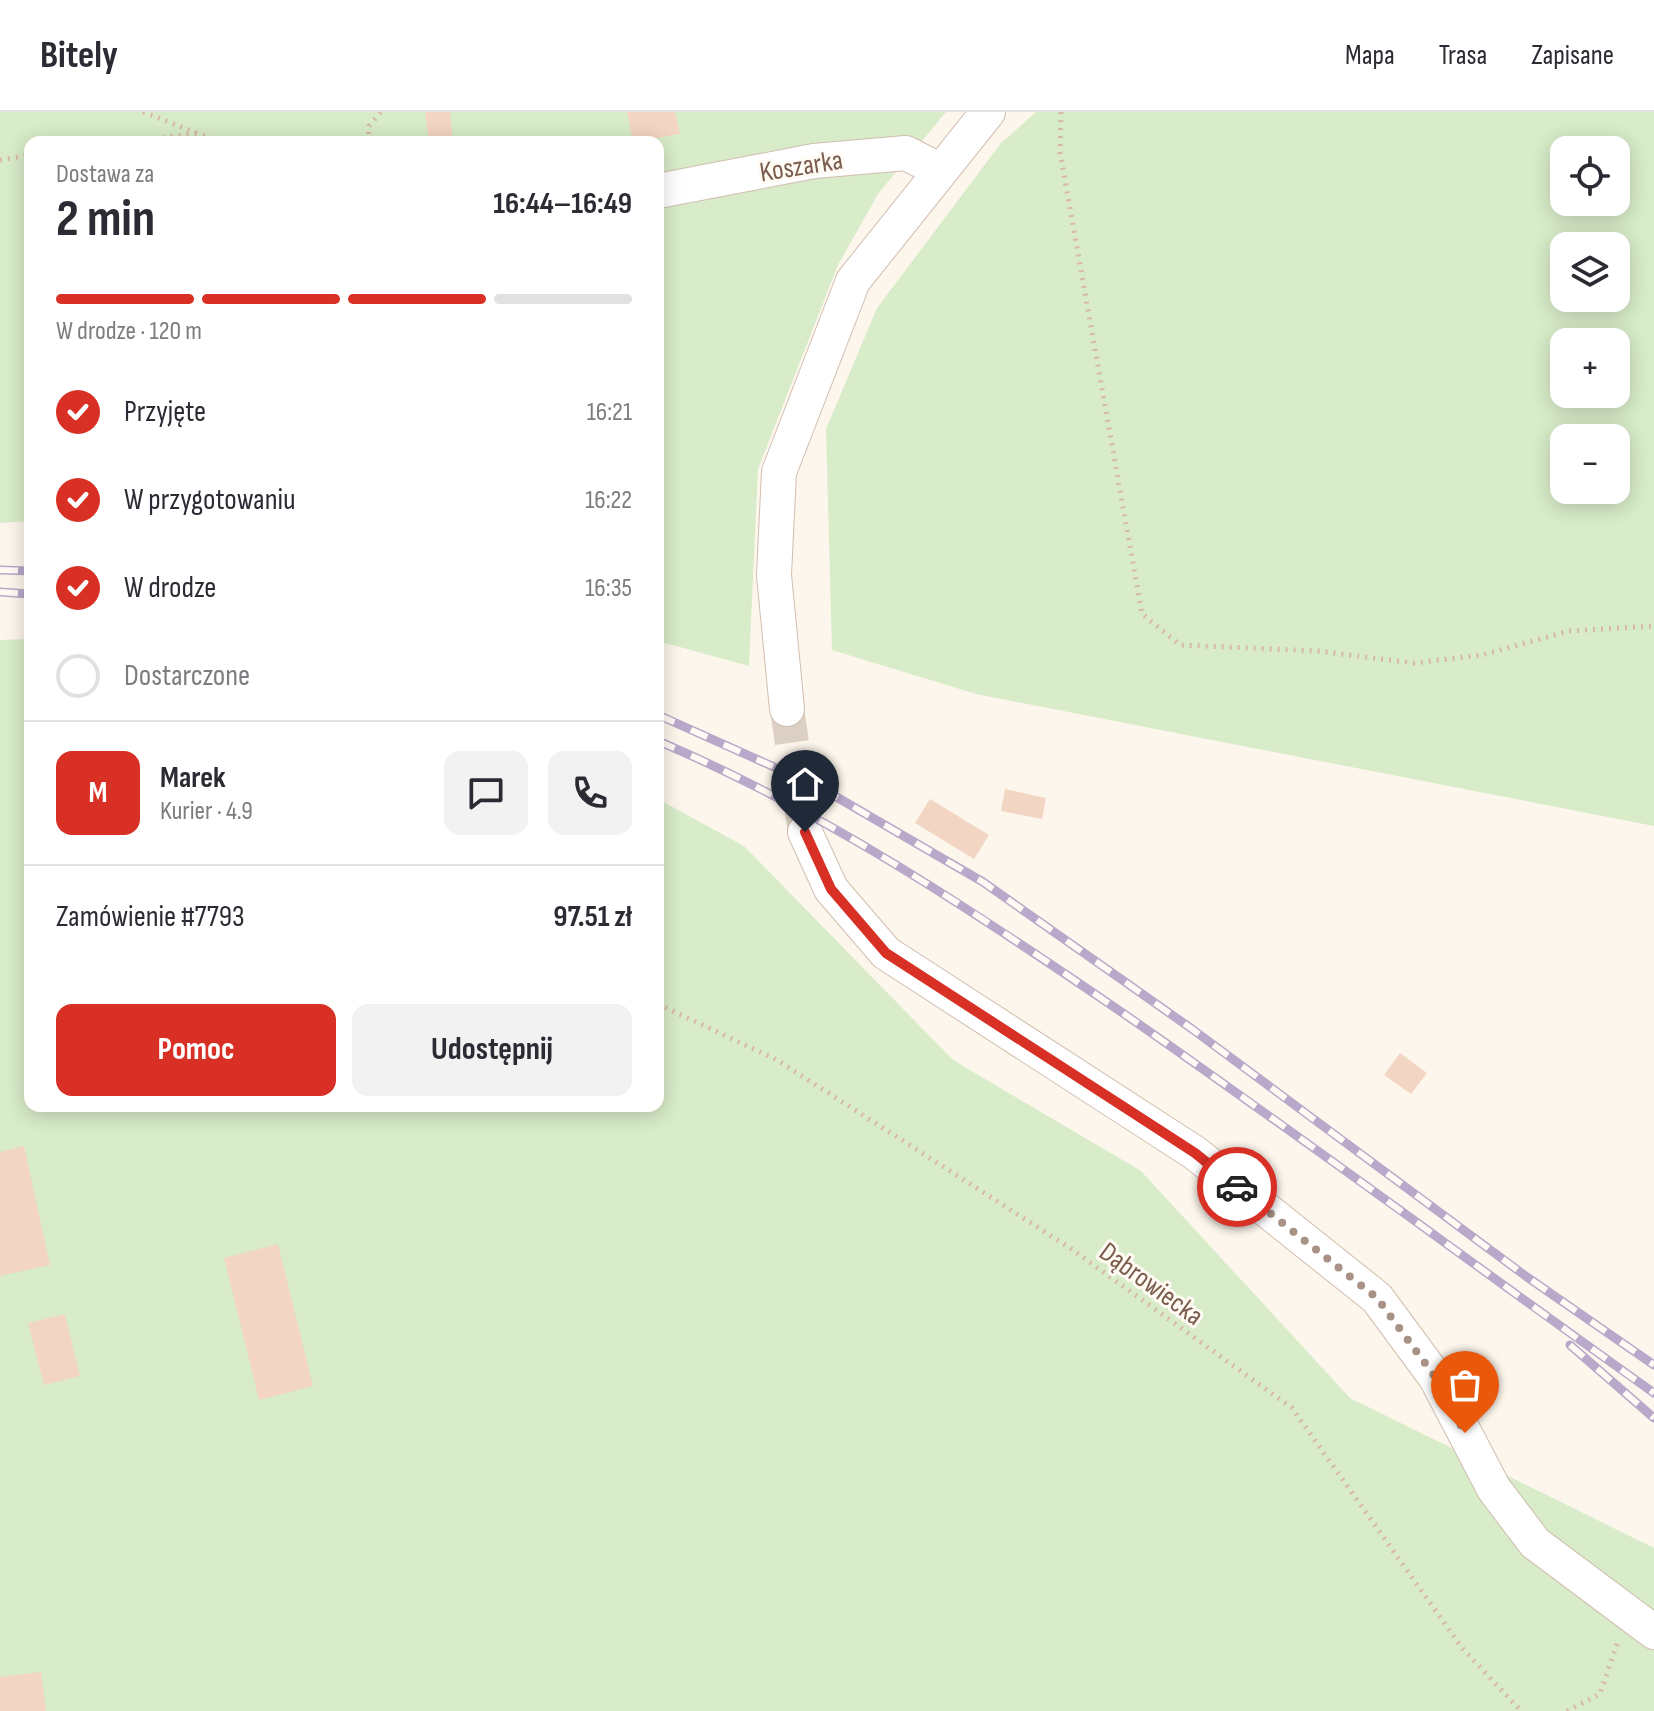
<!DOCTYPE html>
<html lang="pl">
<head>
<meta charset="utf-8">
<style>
  body { margin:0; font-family:"Sofia Sans Condensed",sans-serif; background:#f2f2f3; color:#2b2b33; height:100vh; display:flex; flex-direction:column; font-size:30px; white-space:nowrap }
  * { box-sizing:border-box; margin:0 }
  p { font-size:26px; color:#7c7c81 }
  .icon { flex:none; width:44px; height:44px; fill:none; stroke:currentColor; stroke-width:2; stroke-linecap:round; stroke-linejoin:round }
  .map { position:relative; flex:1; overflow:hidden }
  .drawer { position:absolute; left:24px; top:24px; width:640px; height:976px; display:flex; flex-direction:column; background:#fff; border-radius:16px; box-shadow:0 4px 20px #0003 }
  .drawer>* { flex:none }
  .tools { position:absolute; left:1550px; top:24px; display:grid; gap:16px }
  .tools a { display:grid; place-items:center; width:80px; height:80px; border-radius:16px; background:#fff; box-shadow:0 4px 20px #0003; font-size:40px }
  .pin { position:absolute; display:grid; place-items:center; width:68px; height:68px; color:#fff; margin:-82px -34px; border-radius:50% 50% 50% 0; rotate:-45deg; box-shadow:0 0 8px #0007 }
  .pin .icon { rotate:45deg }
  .courier { position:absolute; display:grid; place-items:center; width:80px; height:80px; margin:-40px; border:6px solid #d93025; border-radius:50%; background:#fff; color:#222; box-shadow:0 2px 10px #0007 }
  .overview em { font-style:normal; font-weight:700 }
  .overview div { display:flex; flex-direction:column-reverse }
  .overview { display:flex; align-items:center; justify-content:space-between; height:136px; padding:0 32px }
  h1 { font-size:52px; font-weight:700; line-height:60px }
  .bar { display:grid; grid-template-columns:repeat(4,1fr); gap:12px 8px; align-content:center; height:96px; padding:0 32px }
  .bar i { height:10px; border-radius:6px; background:#e1e1e2 }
  .bar .selected { background:#d93025 }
  .bar p { grid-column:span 4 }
  .line { display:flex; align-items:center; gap:20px; padding:0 32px; border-top:2px solid #e1e1e2 }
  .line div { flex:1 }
  .round { display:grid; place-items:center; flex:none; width:84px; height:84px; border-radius:16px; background:#f2f2f3 }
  ol { padding:0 32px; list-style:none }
  li { display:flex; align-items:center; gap:24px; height:88px }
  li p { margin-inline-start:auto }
  li .icon { padding:8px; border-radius:50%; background:#d93025; color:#fff; stroke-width:4 }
  li:last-child { color:#7c7c81 }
  li i { width:44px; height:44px; border:4px solid #e1e1e2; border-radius:50% }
  .cta { display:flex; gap:16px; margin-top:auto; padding:16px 32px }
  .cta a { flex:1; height:92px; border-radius:16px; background:#d93025; color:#fff; font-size:32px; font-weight:700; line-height:92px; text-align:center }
  .cta a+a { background:#f2f2f3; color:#2b2b33 }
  header { display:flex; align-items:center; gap:48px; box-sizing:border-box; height:112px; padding:0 40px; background:#fff; border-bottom:2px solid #e1e1e2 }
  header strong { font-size:38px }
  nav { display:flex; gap:44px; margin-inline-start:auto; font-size:28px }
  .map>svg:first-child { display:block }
  .green { fill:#d8ecc9; fill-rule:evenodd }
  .building { fill:#f3d5c3 }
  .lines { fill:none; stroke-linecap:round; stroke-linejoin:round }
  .minor-tunnel { stroke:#dcd0c4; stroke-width:34; stroke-dasharray:34 17; stroke-linecap:butt }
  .minor-casing { stroke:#d1beb0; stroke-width:36 }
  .path { stroke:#d9b8a5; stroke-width:5; stroke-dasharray:2 6; stroke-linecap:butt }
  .minor { stroke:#fff; stroke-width:34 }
  .rail-casing { stroke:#b9a8c9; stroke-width:9 }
  .rail { stroke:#fffaf3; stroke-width:6; stroke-dasharray:18; stroke-linecap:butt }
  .done { stroke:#a89285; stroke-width:8; stroke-dasharray:0 14.4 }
  .route { stroke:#d93025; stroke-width:10 }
  .labels { text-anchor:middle; stroke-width:6; stroke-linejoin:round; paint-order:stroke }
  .street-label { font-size:28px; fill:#7a5c4d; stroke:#fffaf3 }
</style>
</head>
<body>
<header>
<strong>Bitely</strong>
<nav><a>Mapa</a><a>Trasa</a><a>Zapisane</a></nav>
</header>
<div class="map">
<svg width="1654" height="1599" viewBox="0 0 1654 1599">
  <rect width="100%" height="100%" fill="#fdf6ec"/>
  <path class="green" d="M0,0H946L878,82L838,153L758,357L749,554L658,529V30H30V409L0,411Z
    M1036,0H1654V714L976,582L832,538L826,317L877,196L1001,31ZM1564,38H1616V90H1564ZM1564,134H1616V186H1564ZM1616,230V282H1564V230ZM1564,326H1616V378H1564Z
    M30,527V994H658V687L744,734L953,948L1141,1059L1350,1286L1654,1436V1599H0V528Z"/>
  <path class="building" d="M425,0H450L453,30H429Z
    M627,0H675L680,22L633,30Z
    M1005,677L1046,686L1042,707L1001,699Z
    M930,687L989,723L974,747L915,711Z
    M1400,941L1427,961L1411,982L1384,963Z
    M24,1034L50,1153L0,1164V1040Z
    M278,1132L313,1274L259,1288L224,1146Z
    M65,1202L80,1264L44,1273L28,1211Z
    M41,1560L46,1599H0V1565Z"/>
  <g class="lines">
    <path class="minor-tunnel" d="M787,597L805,720"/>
    <defs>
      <path id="minor" d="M658,79L814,49L906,41L941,59
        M787,597L774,463L779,360L853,169L988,0
        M805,720L831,777L886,841L1195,1041L1377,1186L1436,1266L1494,1377L1535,1431L1654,1520"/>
    </defs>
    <use href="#minor" class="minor-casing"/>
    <path class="path" d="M143,0L220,30
      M1061,0L1060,40L1142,502L1180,533L1317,539L1414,551L1482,543L1569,519L1654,514
      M131,30L200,21
      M368,30L369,14L381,0
      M0,48L30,43
      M658,892L777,948L1070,1136L1292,1296L1462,1536L1521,1599
      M1567,1599L1600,1582L1617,1532"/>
    <use href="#minor" class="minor"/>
    <defs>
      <path id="rail" d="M0,458L30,459
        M0,480L30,482
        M658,603L821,676L983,770L1192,917L1527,1165L1654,1253
        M658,629C823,699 970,797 1117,897C1298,1022 1475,1154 1654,1281
        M1570,1233L1654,1306"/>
    </defs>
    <use href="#rail" class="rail-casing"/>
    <use href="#rail" class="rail"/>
  </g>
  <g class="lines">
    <path class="done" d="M1237,1075L1377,1186L1436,1266L1465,1321"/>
    <path class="route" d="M805,720L831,777L886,841L1195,1041L1237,1075"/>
  </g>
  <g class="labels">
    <g class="street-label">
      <text transform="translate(801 53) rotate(-9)" y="10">Koszarka</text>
      <text transform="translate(1152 1171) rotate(36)" y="10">Dąbrowiecka</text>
    </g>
  </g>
</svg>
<div class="tools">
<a><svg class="icon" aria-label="locate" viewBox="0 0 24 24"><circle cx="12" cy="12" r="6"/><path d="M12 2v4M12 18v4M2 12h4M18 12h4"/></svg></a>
<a><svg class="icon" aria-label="layers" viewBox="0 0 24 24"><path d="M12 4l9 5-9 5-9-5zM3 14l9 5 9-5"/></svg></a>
<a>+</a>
<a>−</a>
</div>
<div class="pin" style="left:1465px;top:1321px;background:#ea580c"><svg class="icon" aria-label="bag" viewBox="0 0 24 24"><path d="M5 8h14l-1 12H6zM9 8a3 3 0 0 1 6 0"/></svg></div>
<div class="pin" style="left:805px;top:720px;background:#1f2937"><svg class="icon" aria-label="home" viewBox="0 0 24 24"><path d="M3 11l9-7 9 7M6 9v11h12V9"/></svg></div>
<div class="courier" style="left:1237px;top:1075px"><svg class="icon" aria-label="car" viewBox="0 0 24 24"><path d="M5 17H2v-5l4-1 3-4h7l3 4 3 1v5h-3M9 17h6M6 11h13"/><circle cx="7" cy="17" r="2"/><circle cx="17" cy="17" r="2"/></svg></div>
<section class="drawer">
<div class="overview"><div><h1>2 min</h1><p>Dostawa za</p></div><em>16:44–16:49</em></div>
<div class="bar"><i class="selected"></i><i class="selected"></i><i class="selected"></i><i></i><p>W drodze · 120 m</p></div>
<ol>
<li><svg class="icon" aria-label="check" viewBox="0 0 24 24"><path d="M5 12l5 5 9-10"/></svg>Przyjęte<p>16:21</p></li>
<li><svg class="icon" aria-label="check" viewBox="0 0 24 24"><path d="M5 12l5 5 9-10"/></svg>W przygotowaniu<p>16:22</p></li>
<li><svg class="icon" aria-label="check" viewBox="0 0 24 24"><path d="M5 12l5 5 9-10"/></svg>W drodze<p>16:35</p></li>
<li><i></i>Dostarczone</li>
</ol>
<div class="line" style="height:144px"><b class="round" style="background:#d93025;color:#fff">M</b><div><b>Marek</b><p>Kurier · 4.9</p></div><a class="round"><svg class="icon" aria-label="chat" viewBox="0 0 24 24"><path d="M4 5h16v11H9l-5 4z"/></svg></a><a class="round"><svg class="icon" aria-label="phone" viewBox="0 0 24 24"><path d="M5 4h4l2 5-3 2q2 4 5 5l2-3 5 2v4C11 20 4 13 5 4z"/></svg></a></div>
<div class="line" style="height:104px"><div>Zamówienie #7793</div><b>97.51 zł</b></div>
<div class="cta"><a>Pomoc</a><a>Udostępnij</a></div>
</section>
</div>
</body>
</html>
